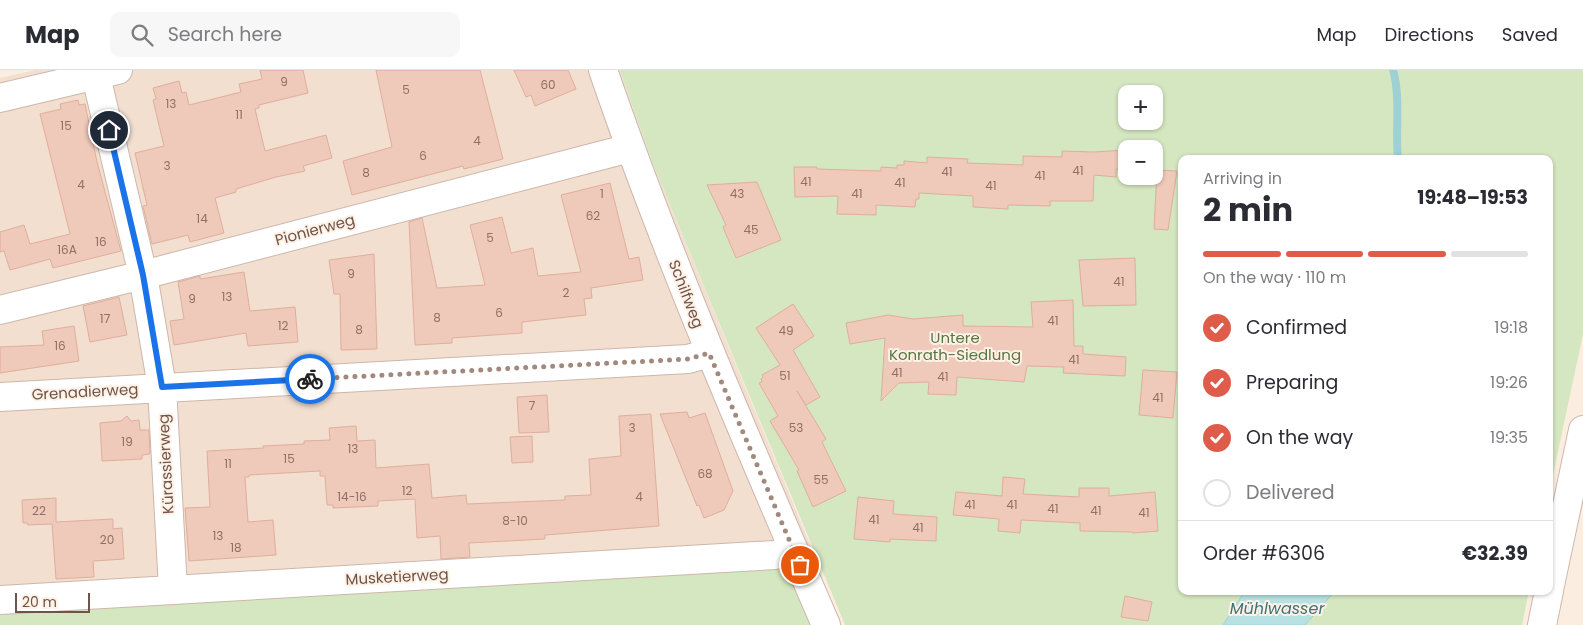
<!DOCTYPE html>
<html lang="en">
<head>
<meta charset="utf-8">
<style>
  body { margin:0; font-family:Poppins,sans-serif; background:#f7f7f7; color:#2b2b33; height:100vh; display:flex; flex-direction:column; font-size:19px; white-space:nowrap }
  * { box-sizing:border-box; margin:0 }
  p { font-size:16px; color:#7c7c81 }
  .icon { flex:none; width:28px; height:28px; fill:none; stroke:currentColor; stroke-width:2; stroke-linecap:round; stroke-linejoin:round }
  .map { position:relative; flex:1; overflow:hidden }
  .side { position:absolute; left:1178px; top:85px; width:375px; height:440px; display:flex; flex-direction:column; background:#fff; border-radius:10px; box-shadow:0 1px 4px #0004 }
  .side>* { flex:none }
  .tools { position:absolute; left:1118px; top:15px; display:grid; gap:10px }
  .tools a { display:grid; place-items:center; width:45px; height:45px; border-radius:10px; background:#fff; box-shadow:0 1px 4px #0004; font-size:25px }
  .scale { position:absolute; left:15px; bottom:12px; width:75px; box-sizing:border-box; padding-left:5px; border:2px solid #705349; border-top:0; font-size:14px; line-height:18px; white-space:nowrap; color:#705349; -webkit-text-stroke:4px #fef2e7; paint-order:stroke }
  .pin { position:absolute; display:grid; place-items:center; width:42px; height:42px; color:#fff; margin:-21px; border:2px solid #fff; border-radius:50%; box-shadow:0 1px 5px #0007 }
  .courier { position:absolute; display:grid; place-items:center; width:50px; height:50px; margin:-25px; border:4px solid #1a73e8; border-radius:50%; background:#fff; color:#222; box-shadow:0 1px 6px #0007 }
  .overview em { font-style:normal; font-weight:700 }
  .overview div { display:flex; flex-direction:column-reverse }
  .overview { display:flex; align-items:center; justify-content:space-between; height:85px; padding:0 25px }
  h1 { font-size:32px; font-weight:700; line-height:38px }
  .bar { display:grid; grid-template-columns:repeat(4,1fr); gap:8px 5px; align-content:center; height:60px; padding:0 25px }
  .bar i { height:6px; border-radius:4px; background:#e1e1e2 }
  .bar .active { background:#df5c4b }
  .bar p { grid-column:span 4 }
  .line { display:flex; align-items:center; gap:12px; padding:0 25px; border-top:1px solid #e1e1e2 }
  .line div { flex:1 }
  ol { padding:0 25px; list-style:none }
  li { display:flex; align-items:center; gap:15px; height:55px }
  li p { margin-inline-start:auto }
  li .icon { padding:5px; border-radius:50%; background:#df5c4b; color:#fff; stroke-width:4 }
  li:last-child { color:#7c7c81 }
  li i { width:28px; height:28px; border:2px solid #e1e1e2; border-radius:50% }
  header { display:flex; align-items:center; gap:30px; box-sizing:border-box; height:70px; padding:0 25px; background:#fff; border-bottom:1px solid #e1e1e2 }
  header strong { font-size:24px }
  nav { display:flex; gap:28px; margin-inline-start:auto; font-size:18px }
  .search { width:350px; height:45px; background:#f7f7f7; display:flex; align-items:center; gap:12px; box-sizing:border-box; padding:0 18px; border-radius:10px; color:#7c7c81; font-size:19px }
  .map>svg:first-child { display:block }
  .residential { fill:#f2dfd0 }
  .green { fill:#d4e7c1; fill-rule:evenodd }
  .water { fill:#b7e1e3; stroke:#9ed1d4 }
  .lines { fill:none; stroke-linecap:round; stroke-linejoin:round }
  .stream { stroke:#9ed1d4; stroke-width:8 }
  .building { fill:#efc9ba; stroke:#e0ae9b }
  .minor-casing { stroke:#cdb7ab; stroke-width:30 }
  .minor { stroke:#fff; stroke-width:28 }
  .done { stroke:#a1897e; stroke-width:5; stroke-dasharray:0 9 }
  .route { stroke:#1a73e8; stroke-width:6 }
  .labels { text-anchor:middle; stroke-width:4; stroke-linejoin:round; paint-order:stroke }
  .number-label { font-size:12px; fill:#907065 }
  .street-label { font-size:15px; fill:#705349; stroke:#fef2e7 }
  .park-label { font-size:15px; fill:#577642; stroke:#fef2e7 }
  .water-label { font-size:16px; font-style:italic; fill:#3f7276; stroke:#fef2e7 }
</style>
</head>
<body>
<header>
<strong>Map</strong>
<div class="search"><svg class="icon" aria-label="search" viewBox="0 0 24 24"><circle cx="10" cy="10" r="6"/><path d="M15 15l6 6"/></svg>Search here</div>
<nav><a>Map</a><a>Directions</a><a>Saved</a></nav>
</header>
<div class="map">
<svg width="1583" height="555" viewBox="0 0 1583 555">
  <rect width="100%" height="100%" fill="#fbeee1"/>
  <path class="residential" d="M36,0H620L651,89L814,484L783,497L0,539V8Z"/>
  <path class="green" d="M620,0H1583V264L1549,424V89H1181V521H1245L1223,555H845L651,89ZM1126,24H1154V51H1126ZM1126,79H1154V106H1126Z
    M783,497L795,508L817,555H0V539Z
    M1335,521H1529L1522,555H1305Z"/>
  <path class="water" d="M1245,521H1335L1305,555H1223Z"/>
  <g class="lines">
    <path class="stream" d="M1393,0C1401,28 1395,60 1398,89"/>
  </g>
  <path class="building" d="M260,0H303L308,23L259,35V38L255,39L265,81L326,65L332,88L303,96L305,101L276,107L236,119V122L215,128L224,163L190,172L188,165L152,174L143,136L147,135L135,83L164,76L153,30L156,29L153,18L179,11L182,23L186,22L189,35L241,22L239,14L262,9Z
    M376,0H480L503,89L464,99L463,96L352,125L343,91L392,77Z
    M514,0H568L576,19L535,36L531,25L526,27Z
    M78,30L79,35L85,34L97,92L121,181L53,198L50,189L10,200L4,181L0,182V162L24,155L30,174L70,164L40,44L61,39L60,34Z
    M1126,80V100L1116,99V107L1094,105L1093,131H1050V136L1008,135V139L973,137V126L919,123V129H916L915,137L876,135V145L837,144L838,126L795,127L794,97H817V99L881,101V97L897,98V95H904V91L927,93V87L968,89L967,93L1023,95V86L1062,87V81L1094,82Z
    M1157,100L1177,101L1168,160L1154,159Z
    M757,112L781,170L736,188L723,157L726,155L707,115Z
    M610,113L629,189L639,187L643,210L591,218L592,228L584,229L586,245L522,252V263L452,268V273L415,275L409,152L422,148L437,218L485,215L470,155L502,147L511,183L533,178L538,206L581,202L561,125Z
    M374,184L377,279L341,280L340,224H334L329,190Z
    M1135,188L1136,235L1083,236L1079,190Z
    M244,202L250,241L295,237L298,272L248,276L246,263L174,275L170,251L184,249L178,212L200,206V209Z
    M119,227L127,265L90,272L83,236Z
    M1073,230L1074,276H1083V284L1126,287L1125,306L1063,303L1064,297L1027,296L1024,312L957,307L956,325L928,324L929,312L899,313L881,331L885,268L850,274L846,253L888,245L913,249L963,245V256L1033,257L1031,232Z
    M793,234L814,266L793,280L820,327L806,335L797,321L826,369L822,372L846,421L813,437L797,401L799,400L770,351L778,346L759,313L762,312L761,309L763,307L762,305L780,295L756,258Z
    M74,256L79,291L0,303V277L44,275L42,261Z
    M1143,300L1177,302L1173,348L1139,345Z
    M547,325L549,362L519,363L517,327Z
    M687,342L689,348L705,343L733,421L724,440L704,448L699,435L697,436L660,344Z
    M651,344L659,456L545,465V469L469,473L470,487L441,489L440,466L417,468L415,429L378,431V436L333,438V435H327L325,406H320V401L249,405V407H245L248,452L273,450L276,485L189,491L185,438L210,437L207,381L264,378L263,376L304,374V371L330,370L329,358L356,356L357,371L375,370L376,398L429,394L432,428L466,425L467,434L565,430V426L591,425L589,389L621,386L619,346Z
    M127,346L131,351L139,350L140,360H149L150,384L142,385V389L102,391L100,353L121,351Z
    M532,366L533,392L512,393L510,367Z
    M1003,407L1025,409L1023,424L1079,427V418H1109V426L1155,422L1158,461L1133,463V462L1080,461V453L1021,450L1020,463L998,461L999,449L953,445L956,422L1002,426Z
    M858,427L894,431L893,444L937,447L936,471L890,469V472L854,469Z
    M56,428V452L113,449V459L122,458L124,489L93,491L94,507L56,509L52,454L28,455L27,453H23L22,430Z
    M1125,526L1152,532L1148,551L1121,547Z"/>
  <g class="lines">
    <defs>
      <path id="minor" d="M603,0C668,189 747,372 826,555
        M96,6L143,205L162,317L173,519
        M0,28L118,0
        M0,240L143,205L630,78
        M0,327L688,289L709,283
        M1549,520L1583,360
        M0,530L775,485L794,480
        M1542,555L1549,521"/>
    </defs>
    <use href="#minor" class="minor-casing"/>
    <use href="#minor" class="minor"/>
  </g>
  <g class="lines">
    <path class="done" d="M310,309L688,289L709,283L800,495"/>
    <path class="route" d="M109,60L143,205L162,317L310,309"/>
  </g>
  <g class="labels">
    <g class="number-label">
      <text x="284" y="16">9</text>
      <text x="548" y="19">60</text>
      <text x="406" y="24">5</text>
      <text x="171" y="38">13</text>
      <text x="239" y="49">11</text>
      <text x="66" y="60">15</text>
      <text x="477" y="75">4</text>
      <text x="423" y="90">6</text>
      <text x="167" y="100">3</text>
      <text x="1078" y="105">41</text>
      <text x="947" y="106">41</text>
      <text x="366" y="107">8</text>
      <text x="1040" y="110">41</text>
      <text x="806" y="116">41</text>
      <text x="900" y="117">41</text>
      <text x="81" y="119">4</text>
      <text x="991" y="120">41</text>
      <text x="602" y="128">1</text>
      <text x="737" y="128">43</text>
      <text x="857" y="128">41</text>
      <text x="593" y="150">62</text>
      <text x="202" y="153">14</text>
      <text x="751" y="164">45</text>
      <text x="490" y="172">5</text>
      <text x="101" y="176">16</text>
      <text x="67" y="184">16A</text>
      <text x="351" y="208">9</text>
      <text x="1119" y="216">41</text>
      <text x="566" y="227">2</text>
      <text x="227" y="231">13</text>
      <text x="192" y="233">9</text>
      <text x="499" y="247">6</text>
      <text x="437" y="252">8</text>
      <text x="105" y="253">17</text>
      <text x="1053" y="255">41</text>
      <text x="283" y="260">12</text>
      <text x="359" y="264">8</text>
      <text x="786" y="265">49</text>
      <text x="60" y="280">16</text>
      <text x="1074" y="294">41</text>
      <text x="897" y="307">41</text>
      <text x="785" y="310">51</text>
      <text x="943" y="311">41</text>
      <text x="1158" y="332">41</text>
      <text x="532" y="340">7</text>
      <text x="632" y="362">3</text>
      <text x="796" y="362">53</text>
      <text x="127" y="376">19</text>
      <text x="353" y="383">13</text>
      <text x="289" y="393">15</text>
      <text x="228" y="398">11</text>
      <text x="705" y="408">68</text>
      <text x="821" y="414">55</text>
      <text x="407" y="425">12</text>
      <text x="352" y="431">14-16</text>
      <text x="639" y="431">4</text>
      <text x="970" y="439">41</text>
      <text x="1012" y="439">41</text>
      <text x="1053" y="443">41</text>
      <text x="39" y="445">22</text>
      <text x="1096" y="445">41</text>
      <text x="1144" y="447">41</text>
      <text x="874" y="454">41</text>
      <text x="515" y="455">8-10</text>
      <text x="918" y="462">41</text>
      <text x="218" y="470">13</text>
      <text x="107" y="474">20</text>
      <text x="236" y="482">18</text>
    </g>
    <g class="street-label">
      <text transform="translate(315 160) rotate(-15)" y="5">Pionierweg</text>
      <text transform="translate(686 224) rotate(69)" y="5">Schilfweg</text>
      <text transform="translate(85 322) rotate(-3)" y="5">Grenadierweg</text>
      <text transform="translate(166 394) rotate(-93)" y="5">Kürassierweg</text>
      <text transform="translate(397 507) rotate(-3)" y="5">Musketierweg</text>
    </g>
    <g class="park-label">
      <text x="955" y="273">Untere<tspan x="955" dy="17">Konrath-Siedlung</tspan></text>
    </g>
    <g class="water-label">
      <text x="1277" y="544">Mühlwasser</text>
    </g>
  </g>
</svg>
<div class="tools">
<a>+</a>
<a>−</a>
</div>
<div class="scale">20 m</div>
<div class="pin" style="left:800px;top:495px;background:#ea580c"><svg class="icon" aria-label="bag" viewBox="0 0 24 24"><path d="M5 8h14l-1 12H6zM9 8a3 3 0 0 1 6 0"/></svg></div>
<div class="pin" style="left:109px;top:60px;background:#1f2937"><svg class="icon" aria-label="home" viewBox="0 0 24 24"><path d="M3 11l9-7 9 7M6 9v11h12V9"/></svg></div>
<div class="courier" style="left:310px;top:309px"><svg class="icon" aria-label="bike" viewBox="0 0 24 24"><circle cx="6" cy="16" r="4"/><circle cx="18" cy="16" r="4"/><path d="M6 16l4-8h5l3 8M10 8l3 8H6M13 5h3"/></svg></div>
<section class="side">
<div class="overview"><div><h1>2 min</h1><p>Arriving in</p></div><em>19:48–19:53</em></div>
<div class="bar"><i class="active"></i><i class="active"></i><i class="active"></i><i></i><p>On the way · 110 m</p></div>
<ol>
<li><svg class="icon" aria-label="check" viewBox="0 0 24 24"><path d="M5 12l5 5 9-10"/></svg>Confirmed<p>19:18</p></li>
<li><svg class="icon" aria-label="check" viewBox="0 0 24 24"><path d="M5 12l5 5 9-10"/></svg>Preparing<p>19:26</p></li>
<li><svg class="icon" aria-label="check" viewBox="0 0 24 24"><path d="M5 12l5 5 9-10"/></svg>On the way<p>19:35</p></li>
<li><i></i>Delivered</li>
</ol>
<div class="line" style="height:65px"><div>Order #6306</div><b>€32.39</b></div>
</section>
</div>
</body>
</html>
